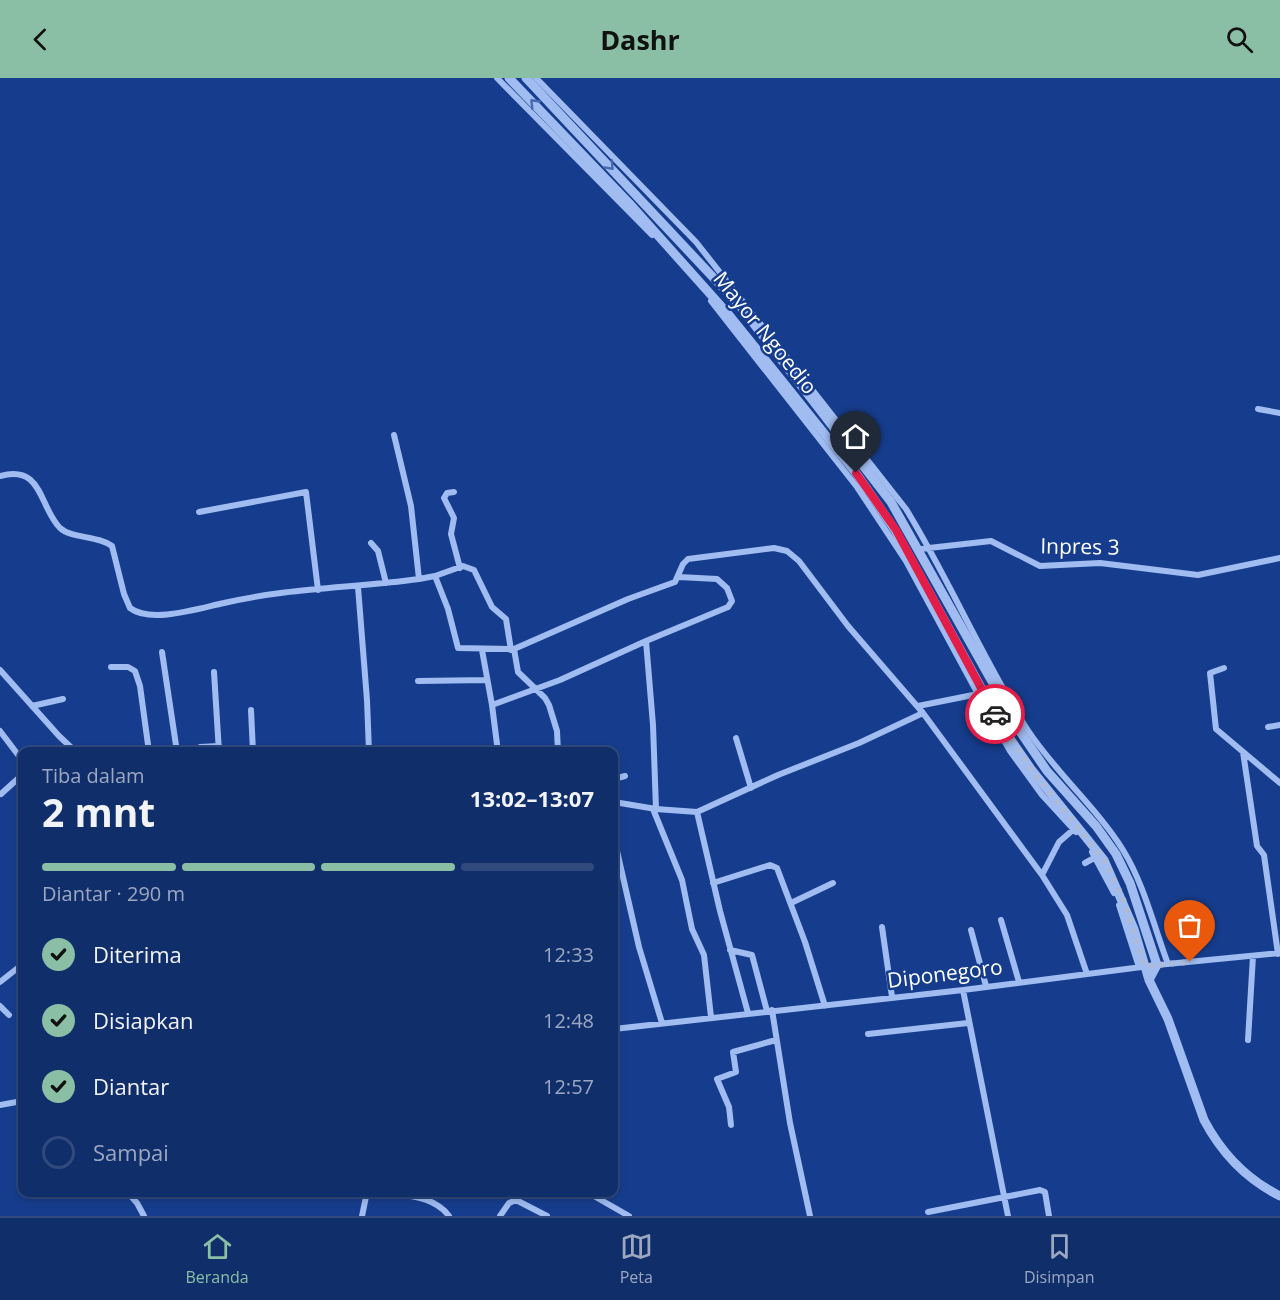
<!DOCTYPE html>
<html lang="id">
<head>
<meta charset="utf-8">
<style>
  body { margin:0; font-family:"Open Sans",sans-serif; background:#193670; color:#f1f3f6; height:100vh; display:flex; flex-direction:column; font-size:22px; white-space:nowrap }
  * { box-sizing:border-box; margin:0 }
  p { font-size:20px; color:#9ca8c1 }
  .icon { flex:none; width:33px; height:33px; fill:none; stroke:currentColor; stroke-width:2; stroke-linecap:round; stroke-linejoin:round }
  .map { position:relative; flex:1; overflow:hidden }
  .panel { position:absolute; left:18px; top:669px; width:600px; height:450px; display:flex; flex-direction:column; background:#102e6a; border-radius:12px; box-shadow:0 3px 9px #0003,0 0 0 2px #304a7e }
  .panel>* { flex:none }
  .pin { position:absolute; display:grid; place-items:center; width:51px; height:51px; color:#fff; margin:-62px -26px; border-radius:50% 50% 50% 0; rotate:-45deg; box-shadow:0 0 6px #0007 }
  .pin .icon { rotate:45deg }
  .courier { position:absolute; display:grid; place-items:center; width:60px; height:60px; margin:-30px; border:4px solid #e11d48; border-radius:50%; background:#fff; color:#222; box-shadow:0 2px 8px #0007 }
  .headline em { font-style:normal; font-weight:700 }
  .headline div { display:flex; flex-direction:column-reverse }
  .headline { display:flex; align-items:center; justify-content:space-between; height:102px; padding:0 24px }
  h1 { font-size:39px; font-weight:700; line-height:45px }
  .bar { display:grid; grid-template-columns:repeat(4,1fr); gap:9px 6px; align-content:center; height:72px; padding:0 24px }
  .bar i { height:8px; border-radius:4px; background:#304a7e }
  .bar .active { background:#8abfa5 }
  .bar p { grid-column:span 4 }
  ol { padding:0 24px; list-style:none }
  li { display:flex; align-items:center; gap:18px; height:66px }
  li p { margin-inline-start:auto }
  li .icon { padding:6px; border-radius:50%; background:#8abfa5; color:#111; stroke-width:4 }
  li:last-child { color:#9ca8c1 }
  li i { width:33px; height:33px; border:3px solid #304a7e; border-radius:50% }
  header { display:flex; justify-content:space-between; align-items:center; height:78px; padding:0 24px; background:#8abfa5; color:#111; font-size:27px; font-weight:700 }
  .menu { display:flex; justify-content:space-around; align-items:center; height:84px; border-top:2px solid #304a7e; background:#102e6a; font-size:16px; color:#9ca8c1 }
  .menu a { display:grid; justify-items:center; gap:3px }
  .menu .active { color:#8abfa5 }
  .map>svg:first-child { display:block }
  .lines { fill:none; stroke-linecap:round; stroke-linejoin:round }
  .minor { stroke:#a0bcf0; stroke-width:6 }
  .tertiary { stroke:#a0bcf0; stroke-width:9 }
  .oneway { stroke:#4669b0 }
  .done { stroke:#adbbd7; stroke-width:6; stroke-dasharray:0 10.8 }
  .route { stroke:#e11d48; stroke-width:8 }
  .labels { text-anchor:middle; stroke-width:5; stroke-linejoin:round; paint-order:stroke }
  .street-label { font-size:21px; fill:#fff; stroke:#163d8d }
</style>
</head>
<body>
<header><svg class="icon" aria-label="back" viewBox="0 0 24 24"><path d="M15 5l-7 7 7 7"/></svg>Dashr<svg class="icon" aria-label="search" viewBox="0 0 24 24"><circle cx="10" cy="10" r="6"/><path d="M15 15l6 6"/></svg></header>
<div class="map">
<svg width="1280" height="1138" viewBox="0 0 1280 1138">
  <rect width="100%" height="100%" fill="#163d8d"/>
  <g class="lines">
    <path class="minor" d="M497,0L652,157
      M536,0L696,164L906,431C950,503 982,580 1027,651C1055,694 1097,730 1123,772C1144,806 1154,849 1168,886
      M711,223L857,409L906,483L978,616
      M1258,331L1280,335
      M0,398C43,386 39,429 60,450C72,461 97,457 112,468L124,516L130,530C151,546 200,530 224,525C288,510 354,510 419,501L411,428L394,357
      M454,414L447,415L444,420L454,440L451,456L460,490
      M199,434L306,414L318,512
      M371,465L378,473L386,505
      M920,471L991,463L1040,488L1100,485L1198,497L1280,480
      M435,498L463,488L474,492L492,529L506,541L511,572
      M419,501L435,498L448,531L458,570L514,571L628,521L675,504L683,486L688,481L774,470L787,473L799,483L848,548L923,635L1042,797L1067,837L1087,896
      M358,509L367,622L369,674
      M514,571L518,594L545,620L549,627L557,653L558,674
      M482,572L492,627L560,602L646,563
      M162,574L177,674
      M111,589H128L135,593L140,608L149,674
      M1224,590L1210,595L1216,651L1280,705
      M0,592L59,658L76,674
      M214,594L219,674
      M418,603L487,602
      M492,627L498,674
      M32,628L63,621
      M918,628L978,616L1010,673L1042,717L1076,754
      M251,632L253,674
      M1268,649L1280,647
      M0,653L22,682
      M736,660L751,710
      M194,674L200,669L219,668
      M1243,674L1257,768L1264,777L1278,876
      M614,701L625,698
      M1,716L22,697
      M614,724L656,731L697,734L778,697L859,665L923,635
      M653,731L682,802L692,851L704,877L711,939
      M656,731L653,647L646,563L728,529L732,523L727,510L717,501L679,499
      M697,734L720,833L748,935
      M614,760L639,869L662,945
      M1092,774L1114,815
      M1085,785L1096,779
      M1042,797L1059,764L1074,751
      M713,805L770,787L777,790L805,864L825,928
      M791,825L833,805
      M1119,827L1139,889
      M1001,842L1019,904
      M882,849L892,919
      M971,852L986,908
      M730,872L752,877L767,933
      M0,904L19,889
      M963,912L1008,1138
      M0,928L9,937
      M772,932L790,1045L810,1138
      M614,951L963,912L1157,887L1280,875
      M868,956L968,945
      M1248,962L1253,878
      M0,1027L22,1023
      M731,1047L729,1029L717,1001L736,994L733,974L776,962
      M127,1114L137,1125L144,1138
      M388,1114C410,1118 435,1119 449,1138
      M587,1114L629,1138
      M71,1115L87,1114
      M928,1134L1040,1112L1045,1114L1049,1138
      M362,1138L367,1114
      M500,1138L509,1125L516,1122L547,1138"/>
    <path class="tertiary" d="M509,0L629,125L729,237L856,395L895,452L1004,652L1031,691L1104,782L1134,851L1149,902L1168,941L1204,1042C1222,1076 1246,1101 1280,1118
      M526,0L740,228L891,424L1021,655L1047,693L1096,748L1116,776L1130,805L1157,887L1149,902"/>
  </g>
  <defs><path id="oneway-chevron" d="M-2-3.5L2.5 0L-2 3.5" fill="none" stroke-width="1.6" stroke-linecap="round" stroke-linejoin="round" transform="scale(1.5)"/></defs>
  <g class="oneway">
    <use href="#oneway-chevron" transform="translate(534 25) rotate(-134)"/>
    <use href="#oneway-chevron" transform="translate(610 88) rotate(47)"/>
  </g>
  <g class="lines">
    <path class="done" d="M995,636L1031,691L1104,782L1123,821L1145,888L1190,884"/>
    <path class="route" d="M856,395L896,452L995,636"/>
  </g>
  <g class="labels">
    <g class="street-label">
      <text transform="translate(765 255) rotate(51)" y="7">Mayor Ngoedio</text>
      <text transform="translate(1080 469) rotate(1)" y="7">Inpres 3</text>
      <text transform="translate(945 896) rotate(-7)" y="7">Diponegoro</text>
    </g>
  </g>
</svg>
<div class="pin" style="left:1190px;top:884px;background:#ea580c"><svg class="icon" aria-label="bag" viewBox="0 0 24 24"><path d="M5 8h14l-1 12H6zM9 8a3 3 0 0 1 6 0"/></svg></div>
<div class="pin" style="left:856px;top:395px;background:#1f2937"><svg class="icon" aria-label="home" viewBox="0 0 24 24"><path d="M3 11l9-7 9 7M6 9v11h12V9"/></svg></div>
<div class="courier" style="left:995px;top:636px"><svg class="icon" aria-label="car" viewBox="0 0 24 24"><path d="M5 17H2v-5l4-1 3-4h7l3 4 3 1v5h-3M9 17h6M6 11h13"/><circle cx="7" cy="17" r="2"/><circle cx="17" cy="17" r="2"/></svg></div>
<section class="panel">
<div class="headline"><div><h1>2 mnt</h1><p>Tiba dalam</p></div><em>13:02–13:07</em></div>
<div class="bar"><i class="active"></i><i class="active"></i><i class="active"></i><i></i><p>Diantar · 290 m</p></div>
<ol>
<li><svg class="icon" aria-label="check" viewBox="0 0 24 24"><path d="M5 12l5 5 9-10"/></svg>Diterima<p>12:33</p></li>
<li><svg class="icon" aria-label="check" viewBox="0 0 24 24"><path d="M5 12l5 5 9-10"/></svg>Disiapkan<p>12:48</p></li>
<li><svg class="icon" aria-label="check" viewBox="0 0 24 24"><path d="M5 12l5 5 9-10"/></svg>Diantar<p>12:57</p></li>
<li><i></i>Sampai</li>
</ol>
</section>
</div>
<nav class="menu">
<a class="active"><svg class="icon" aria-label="home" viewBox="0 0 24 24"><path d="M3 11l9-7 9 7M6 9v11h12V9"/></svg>Beranda</a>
<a><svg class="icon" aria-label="map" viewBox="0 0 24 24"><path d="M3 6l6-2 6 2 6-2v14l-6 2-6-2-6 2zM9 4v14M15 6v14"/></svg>Peta</a>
<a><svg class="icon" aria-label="saved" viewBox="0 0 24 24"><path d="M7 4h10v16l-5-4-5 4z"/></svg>Disimpan</a>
</nav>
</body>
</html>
